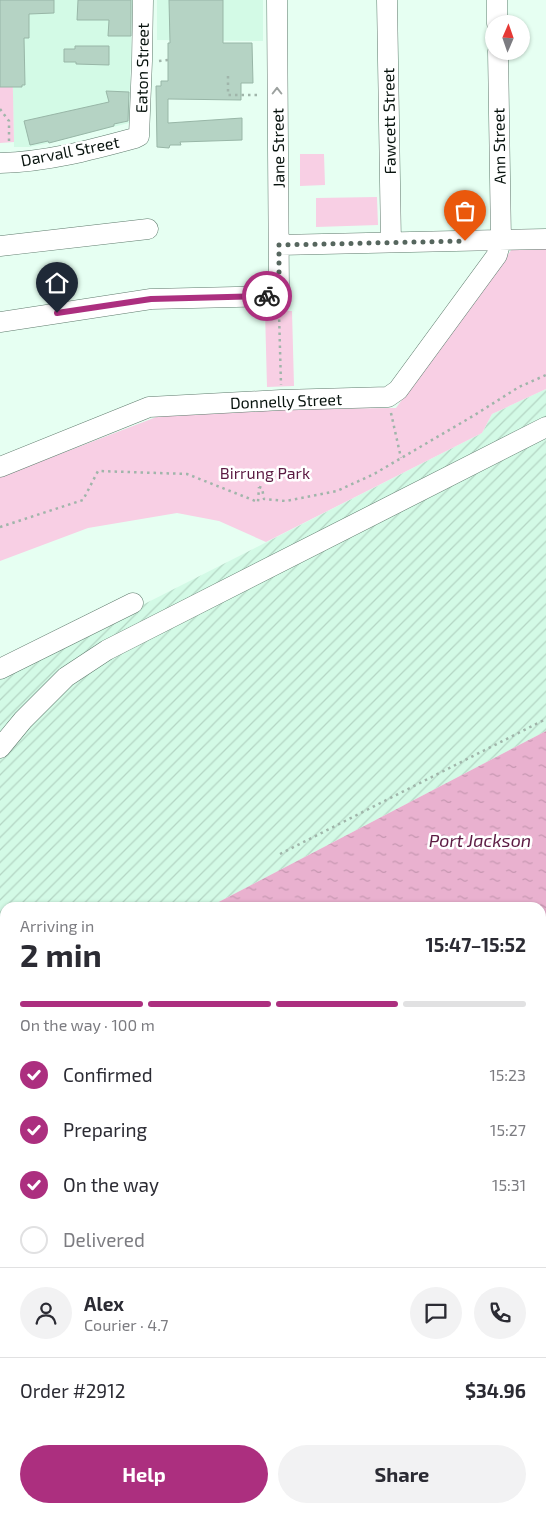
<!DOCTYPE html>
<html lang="en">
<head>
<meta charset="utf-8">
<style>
  body { margin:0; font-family:"Exo 2",sans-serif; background:#f2f2f3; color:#2b2b33; height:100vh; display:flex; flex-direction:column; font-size:19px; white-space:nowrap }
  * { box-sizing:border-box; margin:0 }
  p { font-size:16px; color:#7c7c81 }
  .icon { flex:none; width:28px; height:28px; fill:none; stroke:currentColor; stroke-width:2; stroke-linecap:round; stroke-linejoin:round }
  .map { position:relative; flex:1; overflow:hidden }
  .sheet { position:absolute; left:0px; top:902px; width:546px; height:611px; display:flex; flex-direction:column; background:#fff; border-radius:15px 15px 0 0; box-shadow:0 1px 4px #0004 }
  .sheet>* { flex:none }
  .needle { width:32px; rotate:2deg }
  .buttons { position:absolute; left:485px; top:15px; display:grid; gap:10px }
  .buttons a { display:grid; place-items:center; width:45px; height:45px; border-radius:50%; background:#fff; box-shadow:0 1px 4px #0004; font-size:25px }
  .pin { position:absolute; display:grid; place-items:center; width:42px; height:42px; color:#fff; margin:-51px -21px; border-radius:50% 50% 50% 0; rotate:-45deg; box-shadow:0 0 5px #0007 }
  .pin .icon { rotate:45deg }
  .courier { position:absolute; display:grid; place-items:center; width:50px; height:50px; margin:-25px; border:4px solid #ac2f7f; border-radius:50%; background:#fff; color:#222; box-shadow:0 1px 6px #0007 }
  .overview em { font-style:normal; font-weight:700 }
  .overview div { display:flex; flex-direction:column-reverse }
  .overview { display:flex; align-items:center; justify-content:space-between; height:85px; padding:0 20px }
  h1 { font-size:32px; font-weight:700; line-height:38px }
  .bar { display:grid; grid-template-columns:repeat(4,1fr); gap:8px 5px; align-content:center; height:60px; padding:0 20px }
  .bar i { height:6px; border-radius:4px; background:#e1e1e2 }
  .bar .on { background:#ac2f7f }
  .bar p { grid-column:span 4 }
  .line { display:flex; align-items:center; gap:12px; padding:0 20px; border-top:1px solid #e1e1e2 }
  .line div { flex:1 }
  .round { display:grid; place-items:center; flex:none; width:52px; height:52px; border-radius:26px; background:#f2f2f3 }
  ol { padding:0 20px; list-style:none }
  li { display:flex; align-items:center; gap:15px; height:55px }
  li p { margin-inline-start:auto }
  li .icon { padding:5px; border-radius:50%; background:#ac2f7f; color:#fff; stroke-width:4 }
  li:last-child { color:#7c7c81 }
  li i { width:28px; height:28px; border:2px solid #e1e1e2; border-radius:50% }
  .action { display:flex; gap:10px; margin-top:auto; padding:10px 20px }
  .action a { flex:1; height:58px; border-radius:30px; background:#ac2f7f; color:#fff; font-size:20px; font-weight:700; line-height:58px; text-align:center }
  .action a+a { background:#f2f2f3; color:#2b2b33 }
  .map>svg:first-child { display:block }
  .built { fill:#d3fae6 }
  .industrial { fill:url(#industrial-furrows) }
  .green { fill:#f8cfe4 }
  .water { fill:url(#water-ripples) }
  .building { fill:#b5d3c4; stroke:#98b6a7 }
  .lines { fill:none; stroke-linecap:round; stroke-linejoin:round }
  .minor-casing { stroke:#5f7b6d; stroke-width:21 }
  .path { stroke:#a0b5aa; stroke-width:2.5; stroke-dasharray:2.5 4; stroke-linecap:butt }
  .minor { stroke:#fff; stroke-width:20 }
  .oneway { stroke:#9ca19f }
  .done { stroke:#56665e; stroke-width:5; stroke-dasharray:0 9 }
  .route { stroke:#ac2f7f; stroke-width:6 }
  .labels { text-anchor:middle; stroke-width:5; stroke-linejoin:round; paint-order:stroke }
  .street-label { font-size:16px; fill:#08130e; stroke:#fff }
  .park-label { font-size:16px; fill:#5a1a42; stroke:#fff }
  .water-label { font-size:18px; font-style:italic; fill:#5c1b43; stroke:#fff }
</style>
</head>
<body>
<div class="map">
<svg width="546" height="1513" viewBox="0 0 546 1513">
  <defs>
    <pattern id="industrial-furrows" width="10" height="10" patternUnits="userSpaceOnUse" patternTransform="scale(1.25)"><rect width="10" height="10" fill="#d3fae6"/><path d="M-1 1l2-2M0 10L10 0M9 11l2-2" fill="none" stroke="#b4d5c4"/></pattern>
    <pattern id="water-ripples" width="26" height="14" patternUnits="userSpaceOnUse" patternTransform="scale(1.25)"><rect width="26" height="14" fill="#e9b1cf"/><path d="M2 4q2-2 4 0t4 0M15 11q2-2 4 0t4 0" fill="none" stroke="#c697b1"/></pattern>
  </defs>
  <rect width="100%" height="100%" fill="#e6fff2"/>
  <path class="built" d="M11,0H132L129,123L49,143L29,147H14Z
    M157,0H263V41L157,40Z"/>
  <path class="industrial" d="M546,389V731L209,907L5,908V1014L0,1017V677L482,433L492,414Z
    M546,1233V1513H0V1509L5,1507V1509H541V1235Z"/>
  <path class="green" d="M0,0H11L14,142L0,143Z
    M300,154H324L325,185L300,186Z
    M377,197L378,225L316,227V198Z
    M546,247V389L492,414L482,433L266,542L219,521L177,513L88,528L0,561V477L159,416L297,409L396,408L512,249Z
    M265,311H292L294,386L267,387Z"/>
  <path class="water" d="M546,731V1233L541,1235V908L209,907Z
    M5,1014V1507L0,1509V1017Z"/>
  <path class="building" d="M0,0H54V13L29,14V38H24L25,85H22V87H0Z
    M78,0H131V36H108L109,20H77Z
    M169,0H223V43H252L253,83H241V100L168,99V123L242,118V140L180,142L181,145H170L169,148L157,147L156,86H161V81H168V43H170Z
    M75,46H109V65L76,64V62H64V49H75Z
    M106,91L129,92L128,121L114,124V126L49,143L48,141L30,145L24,121L109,102Z"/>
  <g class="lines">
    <defs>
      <path id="minor" d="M387,0L391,242
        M497,0V24
        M0,163C46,162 91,150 135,138L139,136L142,61L143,0
        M279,245L546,239
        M0,246L148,229
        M0,322L151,299L279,296L277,0
        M0,467L149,407L281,400L388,397L398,390L497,255L501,240L498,51
        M0,669L133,603
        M0,748L23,720L66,677L107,650L546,427"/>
    </defs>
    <use href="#minor" class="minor-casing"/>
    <path class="path" d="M159,61L168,60
      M228,76V95H260
      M0,109L9,121V145
      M279,313L281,385
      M391,413L401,458
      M259,487L262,488L264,499L286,501L337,491L374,474L473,416L519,387L546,375
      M0,527L83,500L98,471L187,474L258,502L259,487
      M280,854L546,719"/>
    <use href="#minor" class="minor"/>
  </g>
  <defs><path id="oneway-chevron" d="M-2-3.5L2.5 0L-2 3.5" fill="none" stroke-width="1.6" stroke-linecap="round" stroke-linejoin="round" transform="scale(1.25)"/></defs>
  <use class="oneway" href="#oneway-chevron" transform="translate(277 91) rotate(-90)"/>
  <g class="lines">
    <path class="done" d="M267,296H279V245L465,241"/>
    <path class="route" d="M57,313L151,299L267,296"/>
  </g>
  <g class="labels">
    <g class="street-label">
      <text transform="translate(142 68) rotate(-89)" y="6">Eaton Street</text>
      <text transform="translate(389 121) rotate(-91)" y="6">Fawcett Street</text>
      <text transform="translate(499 146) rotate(-91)" y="6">Ann Street</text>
      <text transform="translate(278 148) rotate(-91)" y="6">Jane Street</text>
      <text transform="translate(70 151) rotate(-11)" y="6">Darvall Street</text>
      <text transform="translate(286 401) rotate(-2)" y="6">Donnelly Street</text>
    </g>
    <g class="park-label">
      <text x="265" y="479">Birrung Park</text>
    </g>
    <g class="water-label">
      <text x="480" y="847">Port Jackson</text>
    </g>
  </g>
</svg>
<div class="buttons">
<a><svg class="needle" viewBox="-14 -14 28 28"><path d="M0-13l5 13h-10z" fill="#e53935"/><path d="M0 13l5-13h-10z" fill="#7c7c81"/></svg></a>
</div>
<div class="pin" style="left:465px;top:241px;background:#ea580c"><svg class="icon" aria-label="bag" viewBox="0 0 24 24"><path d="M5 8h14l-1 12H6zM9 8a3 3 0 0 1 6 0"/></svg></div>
<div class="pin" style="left:57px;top:313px;background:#1f2937"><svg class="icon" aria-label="home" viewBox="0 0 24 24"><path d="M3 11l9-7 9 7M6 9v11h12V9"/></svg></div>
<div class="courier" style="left:267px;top:296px"><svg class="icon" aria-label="bike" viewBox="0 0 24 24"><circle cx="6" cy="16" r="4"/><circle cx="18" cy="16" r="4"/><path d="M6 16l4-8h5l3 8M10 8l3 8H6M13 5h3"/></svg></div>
<section class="sheet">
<div class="overview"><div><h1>2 min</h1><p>Arriving in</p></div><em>15:47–15:52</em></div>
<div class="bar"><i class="on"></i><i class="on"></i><i class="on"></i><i></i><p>On the way · 100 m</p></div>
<ol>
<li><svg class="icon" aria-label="check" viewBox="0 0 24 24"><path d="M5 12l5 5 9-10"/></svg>Confirmed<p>15:23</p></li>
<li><svg class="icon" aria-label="check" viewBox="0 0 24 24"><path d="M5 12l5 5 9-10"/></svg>Preparing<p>15:27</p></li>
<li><svg class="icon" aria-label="check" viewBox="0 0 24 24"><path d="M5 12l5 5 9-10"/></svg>On the way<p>15:31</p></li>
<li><i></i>Delivered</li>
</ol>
<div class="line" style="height:90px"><a class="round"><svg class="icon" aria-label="person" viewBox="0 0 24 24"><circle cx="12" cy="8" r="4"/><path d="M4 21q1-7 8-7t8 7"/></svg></a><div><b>Alex</b><p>Courier · 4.7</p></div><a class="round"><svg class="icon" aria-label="chat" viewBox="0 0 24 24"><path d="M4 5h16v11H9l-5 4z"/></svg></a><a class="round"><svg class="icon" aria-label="phone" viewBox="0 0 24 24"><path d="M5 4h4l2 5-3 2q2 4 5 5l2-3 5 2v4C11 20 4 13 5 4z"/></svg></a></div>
<div class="line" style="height:65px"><div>Order #2912</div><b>$34.96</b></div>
<div class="action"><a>Help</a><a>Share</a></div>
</section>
</div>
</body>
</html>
